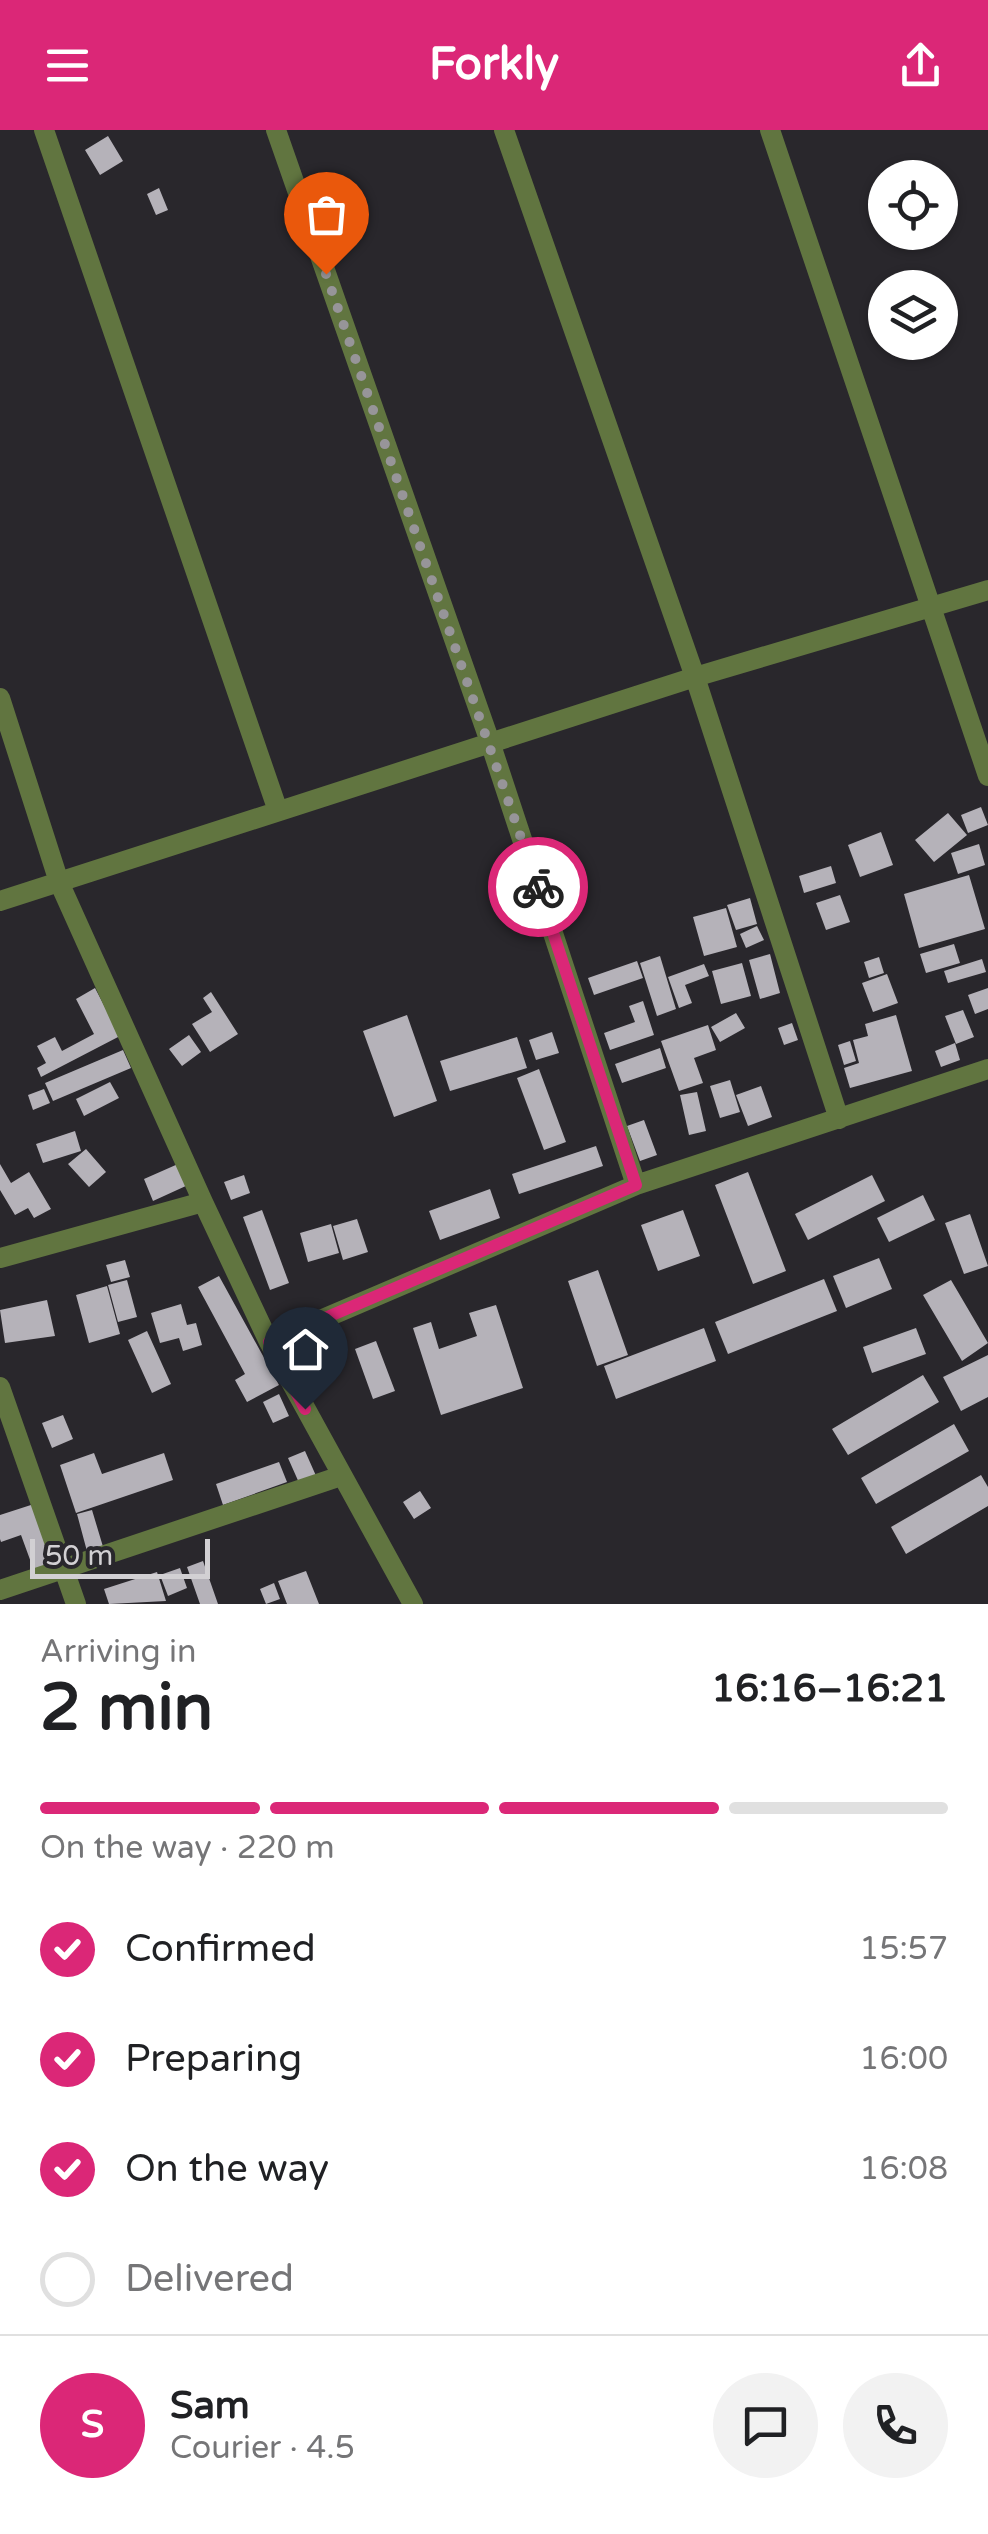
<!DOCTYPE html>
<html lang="en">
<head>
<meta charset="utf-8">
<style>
  body { margin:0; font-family:"Varela Round",sans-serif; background:#f2f2f2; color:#202124; height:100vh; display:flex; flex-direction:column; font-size:38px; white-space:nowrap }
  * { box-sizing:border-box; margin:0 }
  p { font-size:32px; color:#757577 }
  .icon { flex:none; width:55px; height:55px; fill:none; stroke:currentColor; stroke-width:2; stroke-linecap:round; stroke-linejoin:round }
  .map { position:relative; height:1474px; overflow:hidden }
  .panel { display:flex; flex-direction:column; background:#fff; flex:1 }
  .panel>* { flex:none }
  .fabs { position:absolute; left:868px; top:30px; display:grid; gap:20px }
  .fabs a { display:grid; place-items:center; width:90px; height:90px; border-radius:50%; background:#fff; box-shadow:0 2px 8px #0004; font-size:50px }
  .scale { position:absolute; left:30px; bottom:25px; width:180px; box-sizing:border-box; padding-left:10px; border:5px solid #d2d0d3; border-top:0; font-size:28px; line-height:35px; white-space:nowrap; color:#d2d0d3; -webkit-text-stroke:8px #29272c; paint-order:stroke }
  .pin { position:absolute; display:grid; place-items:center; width:85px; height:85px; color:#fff; margin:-102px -42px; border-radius:50% 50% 50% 0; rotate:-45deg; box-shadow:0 0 10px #0007 }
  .pin .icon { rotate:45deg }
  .courier { position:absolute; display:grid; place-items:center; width:100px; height:100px; margin:-50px; border:8px solid #db2777; border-radius:50%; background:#fff; color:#222; box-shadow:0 2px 12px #0007 }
  .head em { font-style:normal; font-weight:700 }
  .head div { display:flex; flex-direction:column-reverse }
  .head { display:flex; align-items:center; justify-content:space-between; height:170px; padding:0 40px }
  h1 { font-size:65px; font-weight:700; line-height:75px }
  .bar { display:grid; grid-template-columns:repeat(4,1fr); gap:15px 10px; align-content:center; height:120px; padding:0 40px }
  .bar i { height:12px; border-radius:8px; background:#e0e0e0 }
  .bar .active { background:#db2777 }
  .bar p { grid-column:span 4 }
  .line { display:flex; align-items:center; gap:25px; padding:0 40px; border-top:2px solid #e0e0e0 }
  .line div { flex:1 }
  .round { display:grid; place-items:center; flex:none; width:105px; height:105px; border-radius:52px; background:#f2f2f2 }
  ol { padding:0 40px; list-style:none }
  li { display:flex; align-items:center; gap:30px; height:110px }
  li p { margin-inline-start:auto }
  li .icon { padding:10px; border-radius:50%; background:#db2777; color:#fff; stroke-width:4 }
  li:last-child { color:#757577 }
  li i { width:55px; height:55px; border:5px solid #e0e0e0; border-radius:50% }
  header { display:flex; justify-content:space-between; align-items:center; height:130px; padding:0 40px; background:#db2777; color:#fff; font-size:45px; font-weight:700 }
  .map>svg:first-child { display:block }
  .building { fill:#b5b2b9 }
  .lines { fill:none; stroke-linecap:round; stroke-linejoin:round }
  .street { stroke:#617540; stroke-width:20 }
  .done { stroke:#979599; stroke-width:10; stroke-dasharray:0 18 }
  .route { stroke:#db2777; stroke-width:12 }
</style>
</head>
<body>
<header><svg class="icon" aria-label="menu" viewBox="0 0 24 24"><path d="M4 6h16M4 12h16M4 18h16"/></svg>Forkly<svg class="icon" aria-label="share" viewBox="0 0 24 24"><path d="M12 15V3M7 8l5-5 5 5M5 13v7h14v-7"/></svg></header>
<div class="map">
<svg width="988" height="1474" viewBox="0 0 988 1474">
  <rect width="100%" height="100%" fill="#29272c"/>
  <path class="building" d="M108,6L123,31L100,45L85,20Z
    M159,58L168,80L156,85L147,64Z
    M981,677L988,695L968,703L961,685Z
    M948,683L967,705L934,732L915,710Z
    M881,702L893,735L860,747L848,715Z
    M979,714L985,735L958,744L951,723Z
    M831,736L836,753L804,763L799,746Z
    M969,745L985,799L919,818L904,764Z
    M840,765L850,792L826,800L816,773Z
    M750,768L757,794L736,800L727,775Z
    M726,778L737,817L704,826L693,787Z
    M757,796L764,810L746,818L740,804Z
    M954,814L960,833L926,843L920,824Z
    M770,824L780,863L760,869L749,830Z
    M660,826L676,879L657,886L640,833Z
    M879,827L884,843L869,848L864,832Z
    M982,829L986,842L948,853L944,841Z
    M637,831L643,848L594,865L588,848Z
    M742,833L751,866L721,874L712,841Z
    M704,834L709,846L685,855L692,873L679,878L668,847Z
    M887,844L898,873L873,882L862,853Z
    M95,858L120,906L41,947L37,938L46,933L37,916L55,907L62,921L94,904L76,869Z
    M988,858V879L975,884L968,865Z
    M211,862L238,904L210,922L192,894L212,882L203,868Z
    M643,871L654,905L610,920L604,903L635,892L629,876Z
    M963,880L974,907L956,914L945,886Z
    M736,883L745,898L720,912L711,897Z
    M407,885L437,971L394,987L363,901Z
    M896,885L912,941L850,958L844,938L859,933L853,910L868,906L865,894Z
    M792,893L798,910L784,915L778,898Z
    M708,895L716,920L694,928L703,953L679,961L661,911Z
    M552,902L559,923L536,930L529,910Z
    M189,905L201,922L182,936L169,919Z
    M517,907L527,938L450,961L440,931Z
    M850,911L856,931L844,935L838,915Z
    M955,913L960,930L941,937L935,921Z
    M660,918L666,938L622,953L615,934Z
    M123,920L131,938L53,971L45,953Z
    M539,939L566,1012L544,1020L517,948Z
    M730,950L740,982L720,988L710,956Z
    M110,952L119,968L84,986L76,969Z
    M761,956L772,987L748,996L736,965Z
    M44,959L50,973L33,980L28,965Z
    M697,962L706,1001L689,1005L680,965Z
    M644,990L657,1025L640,1031L627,996Z
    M75,1001L81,1021L43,1033L36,1014Z
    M596,1016L603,1036L519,1064L512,1044Z
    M86,1019L106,1042L89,1057L68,1034Z
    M0,1034L11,1053L29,1042L51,1079L34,1088L28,1078L15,1085L0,1060Z
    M178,1034L188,1055L153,1071L144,1049Z
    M748,1042L786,1141L753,1154L715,1055Z
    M244,1045L250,1063L231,1070L224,1052Z
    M872,1045L885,1071L808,1110L795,1084Z
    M490,1059L500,1088L440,1110L429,1081Z
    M923,1065L935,1090L889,1112L877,1088Z
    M262,1080L289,1153L270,1160L243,1087Z
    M683,1080L700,1126L658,1141L641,1095Z
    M970,1084L988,1136L964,1144L945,1093Z
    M357,1089L368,1122L343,1130L333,1096Z
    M331,1094L339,1123L308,1132L300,1103Z
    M879,1128L892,1159L846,1178L833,1146Z
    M125,1130L130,1147L111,1152L106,1135Z
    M598,1140L628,1225L597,1236L568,1151Z
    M219,1146L279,1255L247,1272L235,1250L245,1244L198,1157Z
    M824,1149L837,1181L728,1224L715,1192Z
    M127,1150L137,1187L118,1192L108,1155Z
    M951,1150L988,1213L962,1231L923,1165Z
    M107,1156L120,1204L89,1213L76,1165Z
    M47,1170L55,1206L5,1213L0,1180Z
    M181,1174L187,1195L196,1193L202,1215L183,1221L179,1208L160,1213L151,1183Z
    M496,1175L523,1258L441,1285L413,1198L431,1192L439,1219L477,1206L469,1183Z
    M704,1198L716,1231L616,1269L604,1236Z
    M916,1198L926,1224L872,1243L863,1217Z
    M147,1201L171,1254L152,1263L128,1210Z
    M376,1211L395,1261L373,1269L355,1219Z
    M988,1225V1267L961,1281L943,1247Z
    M923,1245L939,1272L848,1325L832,1299Z
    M279,1264L289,1286L273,1293L263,1272Z
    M63,1285L73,1309L52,1318L42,1293Z
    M954,1294L969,1321L876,1374L861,1348Z
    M305,1321L317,1348L300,1355L288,1328Z
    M94,1323L102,1344L164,1323L173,1350L76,1383L60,1335Z
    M279,1332L287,1352L223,1375L216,1354Z
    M981,1345L988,1357V1376L906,1424L891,1397Z
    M420,1361L431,1378L414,1389L403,1372Z
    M34,1374L57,1439L36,1446L21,1405L1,1412L0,1409V1385Z
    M92,1380L104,1420L88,1425L77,1384Z
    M203,1431L218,1474H200L187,1437Z
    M180,1438L187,1458L168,1466L160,1445Z
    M306,1441L319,1474H287L278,1451Z
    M157,1442L166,1471L109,1474L104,1459Z
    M274,1453L280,1469L266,1474L260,1459Z"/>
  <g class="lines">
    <path class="street" d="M44,0L278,681
      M276,0L490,612L636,1055
      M504,0L695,547L839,989
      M770,0L988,646
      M0,568L59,752L203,1072L269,1212L413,1474
      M0,771L695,547L988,460
      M0,1128L203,1072
      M269,1212L636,1055L988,939
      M0,1257L76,1474
      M0,1460L341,1346"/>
  </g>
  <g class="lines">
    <path class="done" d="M326,144L538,757"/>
    <path class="route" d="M305,1279L269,1212L636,1055L538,757"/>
  </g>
</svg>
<div class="fabs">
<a><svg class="icon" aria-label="locate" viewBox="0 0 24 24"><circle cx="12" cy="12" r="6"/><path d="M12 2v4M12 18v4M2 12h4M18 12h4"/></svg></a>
<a><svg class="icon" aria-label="layers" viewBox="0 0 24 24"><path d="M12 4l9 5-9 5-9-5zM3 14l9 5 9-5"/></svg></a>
</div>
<div class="scale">50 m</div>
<div class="pin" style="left:326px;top:144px;background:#ea580c"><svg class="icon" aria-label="bag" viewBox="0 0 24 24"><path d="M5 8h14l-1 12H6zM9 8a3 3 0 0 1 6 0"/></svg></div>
<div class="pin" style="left:305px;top:1279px;background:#1f2937"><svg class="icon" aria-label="home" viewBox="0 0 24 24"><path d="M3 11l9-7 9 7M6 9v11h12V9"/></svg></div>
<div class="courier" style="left:538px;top:757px"><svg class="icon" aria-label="bike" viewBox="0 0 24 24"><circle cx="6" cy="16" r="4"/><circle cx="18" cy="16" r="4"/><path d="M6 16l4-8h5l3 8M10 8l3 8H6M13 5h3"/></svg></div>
</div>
<section class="panel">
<div class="head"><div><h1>2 min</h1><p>Arriving in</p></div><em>16:16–16:21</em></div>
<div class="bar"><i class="active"></i><i class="active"></i><i class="active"></i><i></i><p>On the way · 220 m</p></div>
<ol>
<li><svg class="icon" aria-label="check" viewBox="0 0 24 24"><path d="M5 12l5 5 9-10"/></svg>Confirmed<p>15:57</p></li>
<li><svg class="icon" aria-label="check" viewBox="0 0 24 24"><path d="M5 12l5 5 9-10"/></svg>Preparing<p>16:00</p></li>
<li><svg class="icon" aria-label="check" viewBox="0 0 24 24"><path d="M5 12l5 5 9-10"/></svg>On the way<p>16:08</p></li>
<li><i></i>Delivered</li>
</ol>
<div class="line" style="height:180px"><b class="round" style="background:#db2777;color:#fff">S</b><div><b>Sam</b><p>Courier · 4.5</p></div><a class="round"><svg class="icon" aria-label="chat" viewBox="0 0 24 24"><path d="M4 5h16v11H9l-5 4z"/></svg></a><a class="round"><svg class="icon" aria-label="phone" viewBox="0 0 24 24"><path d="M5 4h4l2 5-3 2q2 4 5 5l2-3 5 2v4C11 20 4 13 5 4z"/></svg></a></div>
</section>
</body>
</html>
